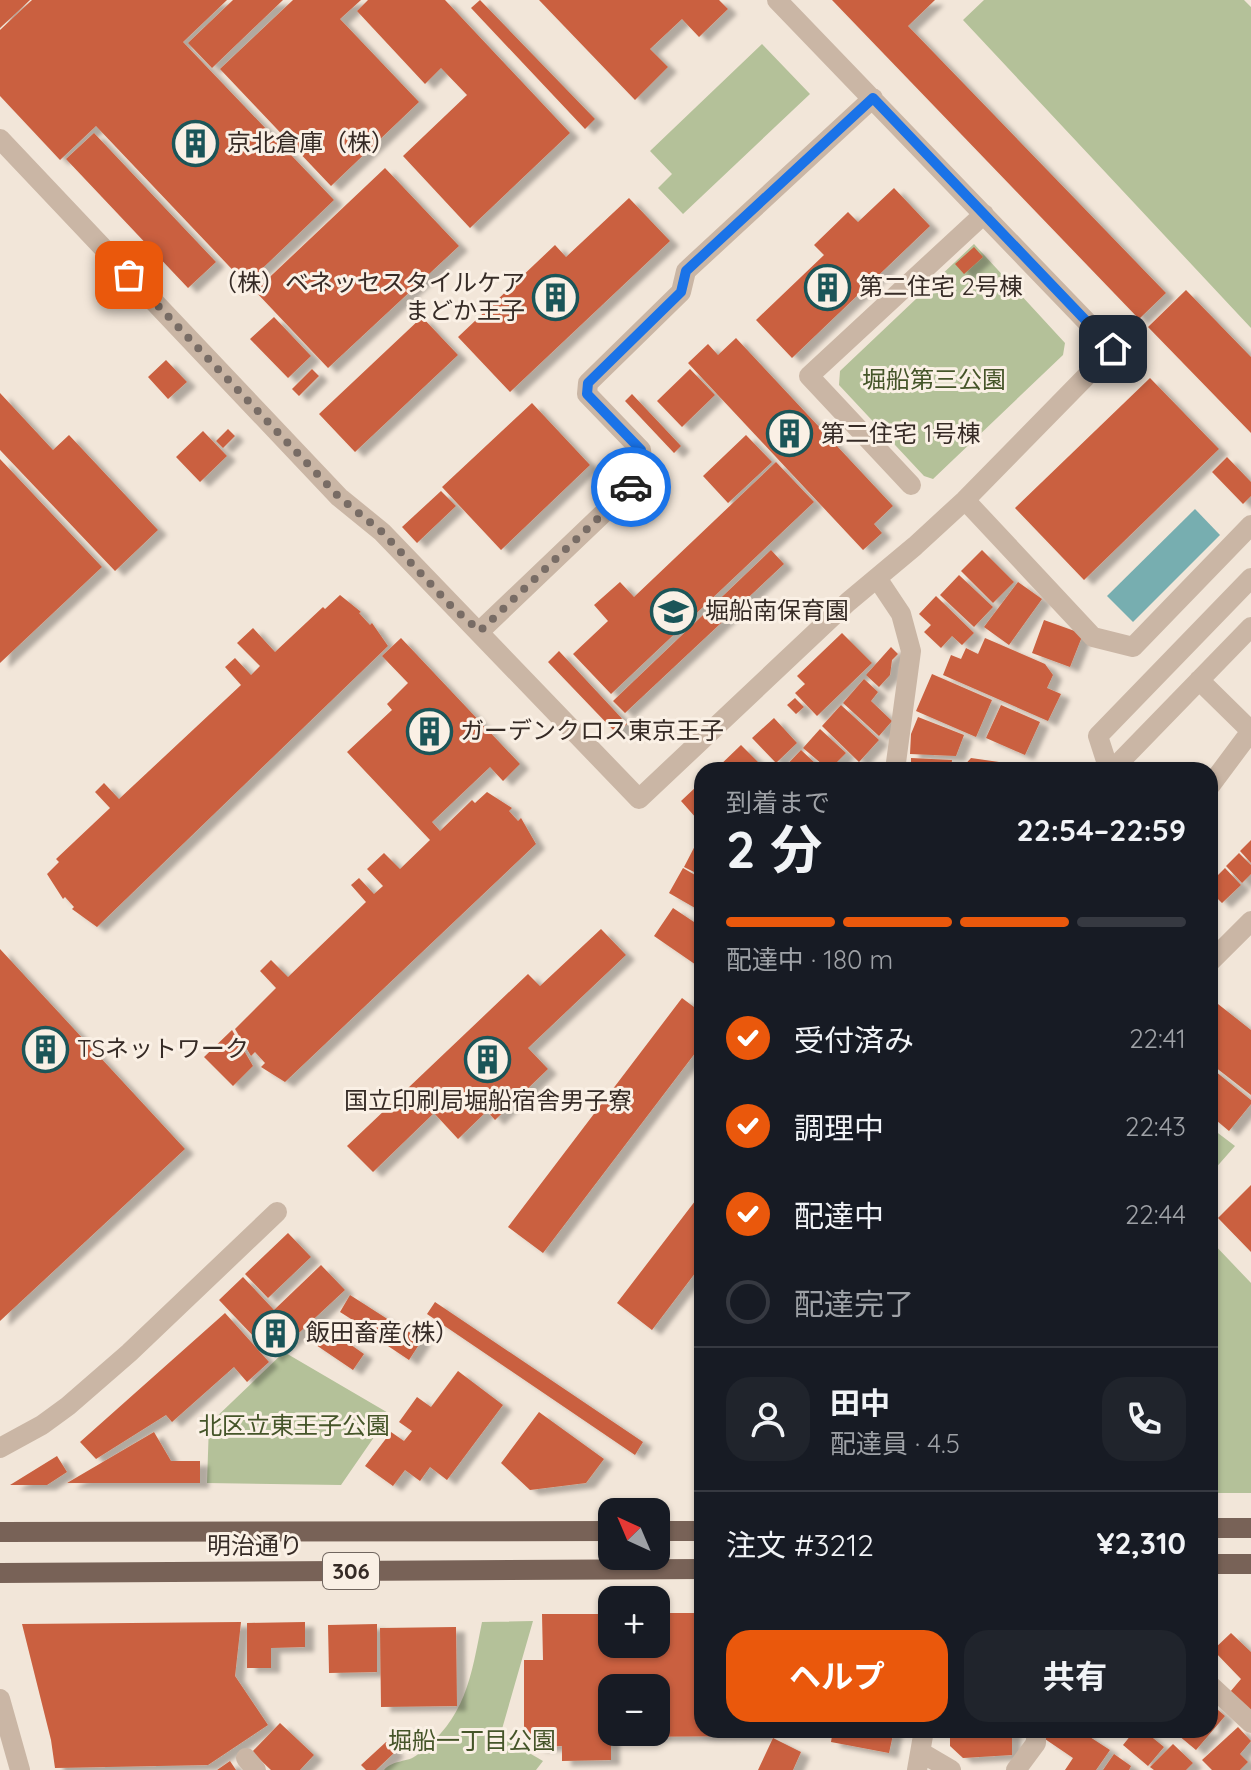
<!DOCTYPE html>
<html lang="ja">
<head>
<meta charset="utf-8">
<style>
  body { margin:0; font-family:Quicksand,"Noto Sans JP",sans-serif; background:#20242c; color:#f1f3f6; height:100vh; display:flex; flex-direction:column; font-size:30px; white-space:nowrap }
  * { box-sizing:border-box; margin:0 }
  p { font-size:26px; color:#9ea1a6 }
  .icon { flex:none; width:44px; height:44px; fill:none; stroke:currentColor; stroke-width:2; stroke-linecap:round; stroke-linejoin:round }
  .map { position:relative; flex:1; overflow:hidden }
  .details { position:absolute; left:694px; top:762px; width:524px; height:976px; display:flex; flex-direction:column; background:#171b24; border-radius:24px; box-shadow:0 2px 6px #0004 }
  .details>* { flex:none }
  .needle { width:52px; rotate:316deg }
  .buttons { position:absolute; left:598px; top:1498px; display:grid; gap:16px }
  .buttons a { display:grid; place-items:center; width:72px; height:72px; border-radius:16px; background:#171b24; box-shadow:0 2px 6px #0004; font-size:40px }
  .pin { position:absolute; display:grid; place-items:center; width:68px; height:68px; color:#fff; margin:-34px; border-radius:16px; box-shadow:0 4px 12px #0006 }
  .courier { position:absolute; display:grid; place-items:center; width:80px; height:80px; margin:-40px; border:6px solid #1a73e8; border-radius:50%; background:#fff; color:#222; box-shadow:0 2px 10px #0007 }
  .headline em { font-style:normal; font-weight:700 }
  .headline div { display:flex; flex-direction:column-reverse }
  .headline { display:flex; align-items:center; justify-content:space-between; height:136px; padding:0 32px }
  h1 { font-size:52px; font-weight:700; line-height:60px }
  .bar { display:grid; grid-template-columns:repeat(4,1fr); gap:12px 8px; align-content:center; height:96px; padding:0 32px }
  .bar i { height:10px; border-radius:6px; background:#363941 }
  .bar .selected { background:#ea580c }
  .bar p { grid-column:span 4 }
  .line { display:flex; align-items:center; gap:20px; padding:0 32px; border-top:2px solid #363941 }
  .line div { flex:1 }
  .round { display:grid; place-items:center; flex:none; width:84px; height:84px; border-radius:24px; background:#20242c }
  ol { padding:0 32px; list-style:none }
  li { display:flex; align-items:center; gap:24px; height:88px }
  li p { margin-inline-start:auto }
  li .icon { padding:8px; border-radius:50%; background:#ea580c; color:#fff; stroke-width:4 }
  li:last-child { color:#9ea1a6 }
  li i { width:44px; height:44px; border:4px solid #363941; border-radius:50% }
  .primary-button { display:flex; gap:16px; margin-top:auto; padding:16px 32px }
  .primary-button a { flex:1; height:92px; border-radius:24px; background:#ea580c; color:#fff; font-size:32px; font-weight:700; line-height:92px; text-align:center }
  .primary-button a+a { background:#20242c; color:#f1f3f6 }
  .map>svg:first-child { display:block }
  .green { fill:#b4c199 }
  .water { fill:#77aeb0 }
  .building { fill:#ca603f; fill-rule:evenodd; filter:url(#shadow) }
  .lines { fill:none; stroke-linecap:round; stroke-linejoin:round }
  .minor { stroke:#cab6a5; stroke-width:20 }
  .major { stroke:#786257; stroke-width:20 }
  .done { stroke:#786c65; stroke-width:8; stroke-dasharray:0 14.4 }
  .route { stroke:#1a73e8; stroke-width:10 }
  .labels { text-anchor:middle; stroke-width:6; stroke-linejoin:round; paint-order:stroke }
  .shield { fill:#faf0e5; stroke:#71665f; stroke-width:2 }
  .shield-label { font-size:22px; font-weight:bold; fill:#362b26 }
  .poi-label { font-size:24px; fill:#362b26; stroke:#faf0e5; text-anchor:start }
  .park-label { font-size:24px; fill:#455529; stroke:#faf0e5 }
  .street-label { font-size:24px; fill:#362b26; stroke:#faf0e5 }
</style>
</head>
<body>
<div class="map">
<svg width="1251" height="1770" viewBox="0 0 1251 1770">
  <defs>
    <filter id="shadow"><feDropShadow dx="9" dy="5" stdDeviation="2" flood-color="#0004"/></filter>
  </defs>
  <rect width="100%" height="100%" fill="#f2e6d9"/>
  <path class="green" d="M984,0H1244L1251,7V328L963,20Z
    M762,44L810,94L683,214L658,188L672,174L650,151Z
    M974,244L1065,343L1063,355L933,479L924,476L839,385L840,371Z
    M1210,1127L1235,1146L1213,1171L1210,1182Z
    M1210,1240L1251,1283V1493H1210Z
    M284,1352L390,1414L341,1485L207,1483L209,1424Z
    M533,1621L500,1736L543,1761L536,1770H384C394,1759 407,1763 417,1755C466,1719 471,1677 482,1622Z"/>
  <path class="water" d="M1195,509L1220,535L1133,622L1107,596Z"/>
  <path class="building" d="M0,0H30L0,28Z
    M32,0H227L183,42L334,200L246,284L96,126L60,160L0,96V30Z
    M233,0H283L212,68L188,43Z
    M293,0H361L340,19L419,102L331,186L220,69Z
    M368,0H445L570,133L470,228L403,156L467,95L441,68L425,84L357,11Z
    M480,0L595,119L585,129L471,8Z
    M539,0H719L728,9L699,37L682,19L650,49L668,67L635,100Z
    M832,0H935L908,26L1166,293L1139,319Z
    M94,133L216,262L188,288L66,159Z
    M385,168L459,246L328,368L255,291Z
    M894,188L930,226L792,358L756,320L824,255L814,245L848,212L858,222Z
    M629,198L670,241L510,392L458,337L555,245L566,257Z
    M974,247L983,257L964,274L955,264Z
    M1186,290L1251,357V433L1148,327Z
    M274,317L311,356L288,378L250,339Z
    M422,317L458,355L355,452L319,414Z
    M736,338L893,506L874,524L882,533L863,550L688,363L708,344L718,355Z
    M166,360L187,382L168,399L148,377Z
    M312,369L319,376L299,396L292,389Z
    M690,369L715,395L682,427L657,401Z
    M1150,378L1219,449L1084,580L1015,508Z
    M0,393L53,450L69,435L158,530L115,571L0,450Z
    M632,394L681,446L674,453L625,401Z
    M532,403L590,465L501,550L442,487Z
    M228,429L235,436L223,448L216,441Z
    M203,431L227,456L200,482L176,457Z
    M746,435L772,462L728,503L703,476Z
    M1227,457L1251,482V496L1243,504L1212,472Z
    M0,459L102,567L0,663Z
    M776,462L814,502L611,694L573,654L608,621L594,605L620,582L634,597Z
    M441,491L456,506L417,543L402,527Z
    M771,550L784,564L625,713L613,701Z
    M982,550L1014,582L993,603L961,571Z
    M959,575L993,607L974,627L940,595Z
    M1018,582L1042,599L1009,645L984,627Z
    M340,595L361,612L359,613L370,625L372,623L388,646L97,927L72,909L74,907L65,897L63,899L47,874L59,862L56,859L110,808L95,792L104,783L119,799L241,685L225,667L235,658L251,675L260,666L237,643L253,628L275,652L323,607L325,609Z
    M936,596L974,633L962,645L952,636L941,648L924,632L931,625L919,614Z
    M1044,620L1083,634L1070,667L1032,653Z
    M842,633L872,663L817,716L795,693L805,684L797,676Z
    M401,638L520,764L503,781L490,767L432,822L440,831L472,800L475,803L487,792L512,808L509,811L518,821L521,818L536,844L285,1082L261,1067L265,1063L255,1052L251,1056L235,1029L276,988L260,971L271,960L288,977L366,902L351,885L359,878L374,894L383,886L367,869L384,853L400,869L430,840L347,752L392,710L387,704L408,683L382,656Z
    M985,638L1045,664L1053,675L1047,688L1061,694L1048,721L943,675L951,655L961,659L966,648L978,654Z
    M891,647L898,654L892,660L890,675L879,687L866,675Z
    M559,651L627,724L617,734L548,662Z
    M932,674L992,700L976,737L916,711Z
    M864,679L878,692L871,701L892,721L879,736L843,703Z
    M795,698L804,707L796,714L787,705Z
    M841,705L879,740L859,762L822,726Z
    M1001,705L1040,722L1025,755L986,738Z
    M918,717L964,735L956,756L910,754L911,734Z
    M774,718L797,743L776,763L752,738Z
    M820,729L846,753L829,770L803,748Z
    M741,745L759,763L753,770H715Z
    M801,750L816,764L810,770H782Z
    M911,758L952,760L951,770H911Z
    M971,758L1013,764L1012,770H960Z
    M697,786L702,792V814L697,819L681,801Z
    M698,840L702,842V876L684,867Z
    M1251,840V863L1240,851Z
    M1239,853L1251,865V874L1242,883L1226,866Z
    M683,868L702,879V912L669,893Z
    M1225,868L1241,885L1222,903L1210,891V883Z
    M673,908L697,924L702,916V969L654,936Z
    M601,929L626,955L528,1048L548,1069L495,1120L487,1111L458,1139L434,1113L373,1172L347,1146L528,974L540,986Z
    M0,949L185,1149L0,1321Z
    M682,998L702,1013V1044L543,1253L508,1227Z
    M1218,1004L1251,1030V1095L1210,1063V1014Z
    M232,1030L253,1066L233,1086L204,1057Z
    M1210,1067L1251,1100V1104L1229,1131L1210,1115Z
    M1251,1185V1252L1218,1218Z
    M702,1192V1264L652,1330L617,1303Z
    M288,1233L311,1257L268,1298L245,1274Z
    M321,1265L345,1290L273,1357L219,1300L243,1277L274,1310Z
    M350,1295L389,1320L378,1336L340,1312Z
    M435,1302L643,1442L635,1455L427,1314Z
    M225,1313L269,1362L247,1382L234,1367L172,1422L166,1415L96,1459L80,1442Z
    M324,1326L364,1354L353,1370L313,1343Z
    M401,1327L422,1340L409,1360L388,1346Z
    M458,1371L503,1405L447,1480L430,1467L420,1481L405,1470L393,1486L365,1466L391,1432L404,1441L412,1431L399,1422L417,1397L431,1407Z
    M539,1412L604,1459L586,1483L530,1490L501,1463Z
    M154,1432L171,1461H200V1483H67Z
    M57,1456L67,1472L47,1485H10Z
    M656,1613H702V1730H765V1736L611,1737V1760L562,1761V1746L536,1747V1737H524V1660H543L542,1614H612V1644H656ZM612,1688H656V1732H612Z
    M241,1622L235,1676L268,1725L208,1765L55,1768L51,1740L22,1624Z
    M305,1622V1647L271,1648V1668H247V1623Z
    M377,1624V1672L329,1673L328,1625Z
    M456,1627L457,1706L381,1707L380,1628Z
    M1231,1633L1251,1652V1713L1230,1692L1241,1679L1213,1650Z
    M1210,1703L1225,1716L1196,1750L1172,1730H1210Z
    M280,1723L314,1755L300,1770H271L252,1752Z
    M1238,1727L1251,1741L1240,1754L1248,1762L1240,1770H1212L1202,1760Z
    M833,1730H894L889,1753L831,1742Z
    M950,1730H1012V1755L963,1758L950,1746Z
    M1051,1730H1079L1110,1750L1096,1770H1065L1073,1758L1045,1739Z
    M1135,1730H1143L1164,1747L1148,1766L1123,1745Z
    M773,1738L801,1752L793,1770H758Z
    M386,1742L395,1752L376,1770H366L361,1765Z
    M1173,1744L1193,1763L1186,1770H1154L1150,1767Z
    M1114,1754L1131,1766L1129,1770H1103Z
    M230,1761L236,1770H217Z"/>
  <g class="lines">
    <path class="minor" d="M0,139L339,497L382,532L639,799L848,602L915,546L965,500L1113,349L777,0
      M911,485L809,376L984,214
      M965,500L1093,637L1133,647L1251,525
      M877,578L901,614L911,651L895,770
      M480,631L634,484L643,469L641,450L587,394L588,383L681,292L686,271L873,98
      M1199,680L1251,731
      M1109,770L1098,736L1251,578
      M1112,770L1251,627
      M1210,786L1251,731
      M1210,962L1251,921
      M0,1448L42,1425L68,1406L129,1353L277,1212
      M1210,1685L1251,1723
      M0,1699L20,1770
      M922,1753L951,1770
      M246,1758L256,1770
      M917,1770L924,1730
      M1016,1770L1036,1743V1730"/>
    <path class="major" d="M1210,1528H1251
      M656,1531H702
      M0,1532L612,1531
      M1210,1564H1251
      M0,1573L702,1569"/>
  </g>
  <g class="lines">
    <path class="done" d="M129,275L339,497L382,532L453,608L480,631L631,487"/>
    <path class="route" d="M631,487L643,469L641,450L587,394L588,383L681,292L686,271L873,98L1113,349"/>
  </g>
  <defs>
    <symbol id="building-ring" viewBox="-11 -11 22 22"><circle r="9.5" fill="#faf0e5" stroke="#1b5558" stroke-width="1.5"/><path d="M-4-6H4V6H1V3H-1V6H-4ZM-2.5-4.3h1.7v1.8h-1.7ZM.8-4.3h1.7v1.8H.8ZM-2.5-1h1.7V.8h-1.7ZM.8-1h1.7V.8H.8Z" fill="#1b5558"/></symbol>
    <symbol id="school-ring" viewBox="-11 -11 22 22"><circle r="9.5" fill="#faf0e5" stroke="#1b5558" stroke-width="1.5"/><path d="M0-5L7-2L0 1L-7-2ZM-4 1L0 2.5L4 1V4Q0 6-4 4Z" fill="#1b5558"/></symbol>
  </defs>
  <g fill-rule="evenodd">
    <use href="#building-ring" x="170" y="118" width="51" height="51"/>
    <use href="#building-ring" x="802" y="262" width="51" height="51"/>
    <use href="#building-ring" x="530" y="272" width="51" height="51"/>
    <use href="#building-ring" x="764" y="408" width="51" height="51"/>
    <use href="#school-ring" x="648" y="586" width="51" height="51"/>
    <use href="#building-ring" x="404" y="706" width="51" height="51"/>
    <use href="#building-ring" x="20" y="1024" width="51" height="51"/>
    <use href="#building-ring" x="462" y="1034" width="51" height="51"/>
    <use href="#building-ring" x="250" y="1308" width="51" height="51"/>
  </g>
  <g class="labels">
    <rect class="shield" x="323" y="1553" width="56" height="36" rx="6"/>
    <g class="shield-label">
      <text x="351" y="1579">306</text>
    </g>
    <g class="poi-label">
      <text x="227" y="151">京北倉庫（株）</text>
      <text x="525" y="291" text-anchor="end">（株）ベネッセスタイルケア<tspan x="525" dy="28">まどか王子</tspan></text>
      <text x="859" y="295">第二住宅 2号棟</text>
      <text x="821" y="442">第二住宅 1号棟</text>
      <text x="705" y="619">堀船南保育園</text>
      <text x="460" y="739">ガーデンクロス東京王子</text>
      <text x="77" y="1057">TSネットワーク</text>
      <text x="488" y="1109" text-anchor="middle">国立印刷局堀船宿舎男子寮</text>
      <text x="306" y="1341">飯田畜産(株）</text>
    </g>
    <g class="park-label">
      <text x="934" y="388">堀船第三公園</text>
      <text x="294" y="1434">北区立東王子公園</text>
      <text x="472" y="1749">堀船一丁目公園</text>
    </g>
    <g class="street-label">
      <text x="255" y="1554">明治通り</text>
    </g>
  </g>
</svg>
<div class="buttons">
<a><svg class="needle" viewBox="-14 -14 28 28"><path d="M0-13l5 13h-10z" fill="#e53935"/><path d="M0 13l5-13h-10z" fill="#9ea1a6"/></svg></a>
<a>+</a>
<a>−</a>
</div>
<div class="pin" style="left:129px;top:275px;background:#ea580c"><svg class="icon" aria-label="bag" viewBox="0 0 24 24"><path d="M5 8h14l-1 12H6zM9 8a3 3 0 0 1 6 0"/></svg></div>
<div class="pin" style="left:1113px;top:349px;background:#1f2937"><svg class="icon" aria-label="home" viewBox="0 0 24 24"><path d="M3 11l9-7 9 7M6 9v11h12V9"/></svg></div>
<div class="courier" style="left:631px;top:487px"><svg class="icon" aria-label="car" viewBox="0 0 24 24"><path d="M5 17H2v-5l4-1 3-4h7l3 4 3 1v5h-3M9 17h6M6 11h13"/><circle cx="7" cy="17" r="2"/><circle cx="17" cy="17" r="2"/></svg></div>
<section class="details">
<div class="headline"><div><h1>2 分</h1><p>到着まで</p></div><em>22:54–22:59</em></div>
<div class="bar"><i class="selected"></i><i class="selected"></i><i class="selected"></i><i></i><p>配達中 · 180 m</p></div>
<ol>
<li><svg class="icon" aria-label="check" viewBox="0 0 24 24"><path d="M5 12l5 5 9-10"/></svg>受付済み<p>22:41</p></li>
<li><svg class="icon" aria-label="check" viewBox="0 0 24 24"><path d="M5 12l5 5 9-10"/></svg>調理中<p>22:43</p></li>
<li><svg class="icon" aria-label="check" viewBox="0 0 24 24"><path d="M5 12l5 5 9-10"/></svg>配達中<p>22:44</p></li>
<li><i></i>配達完了</li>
</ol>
<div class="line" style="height:144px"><a class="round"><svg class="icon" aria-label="person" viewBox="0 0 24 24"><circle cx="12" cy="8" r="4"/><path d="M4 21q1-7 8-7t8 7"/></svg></a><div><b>田中</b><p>配達員 · 4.5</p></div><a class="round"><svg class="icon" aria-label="phone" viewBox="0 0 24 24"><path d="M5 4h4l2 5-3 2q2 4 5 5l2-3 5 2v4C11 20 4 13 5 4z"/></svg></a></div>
<div class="line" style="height:104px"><div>注文 #3212</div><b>¥2,310</b></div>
<div class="primary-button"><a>ヘルプ</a><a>共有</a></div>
</section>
</div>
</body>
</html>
